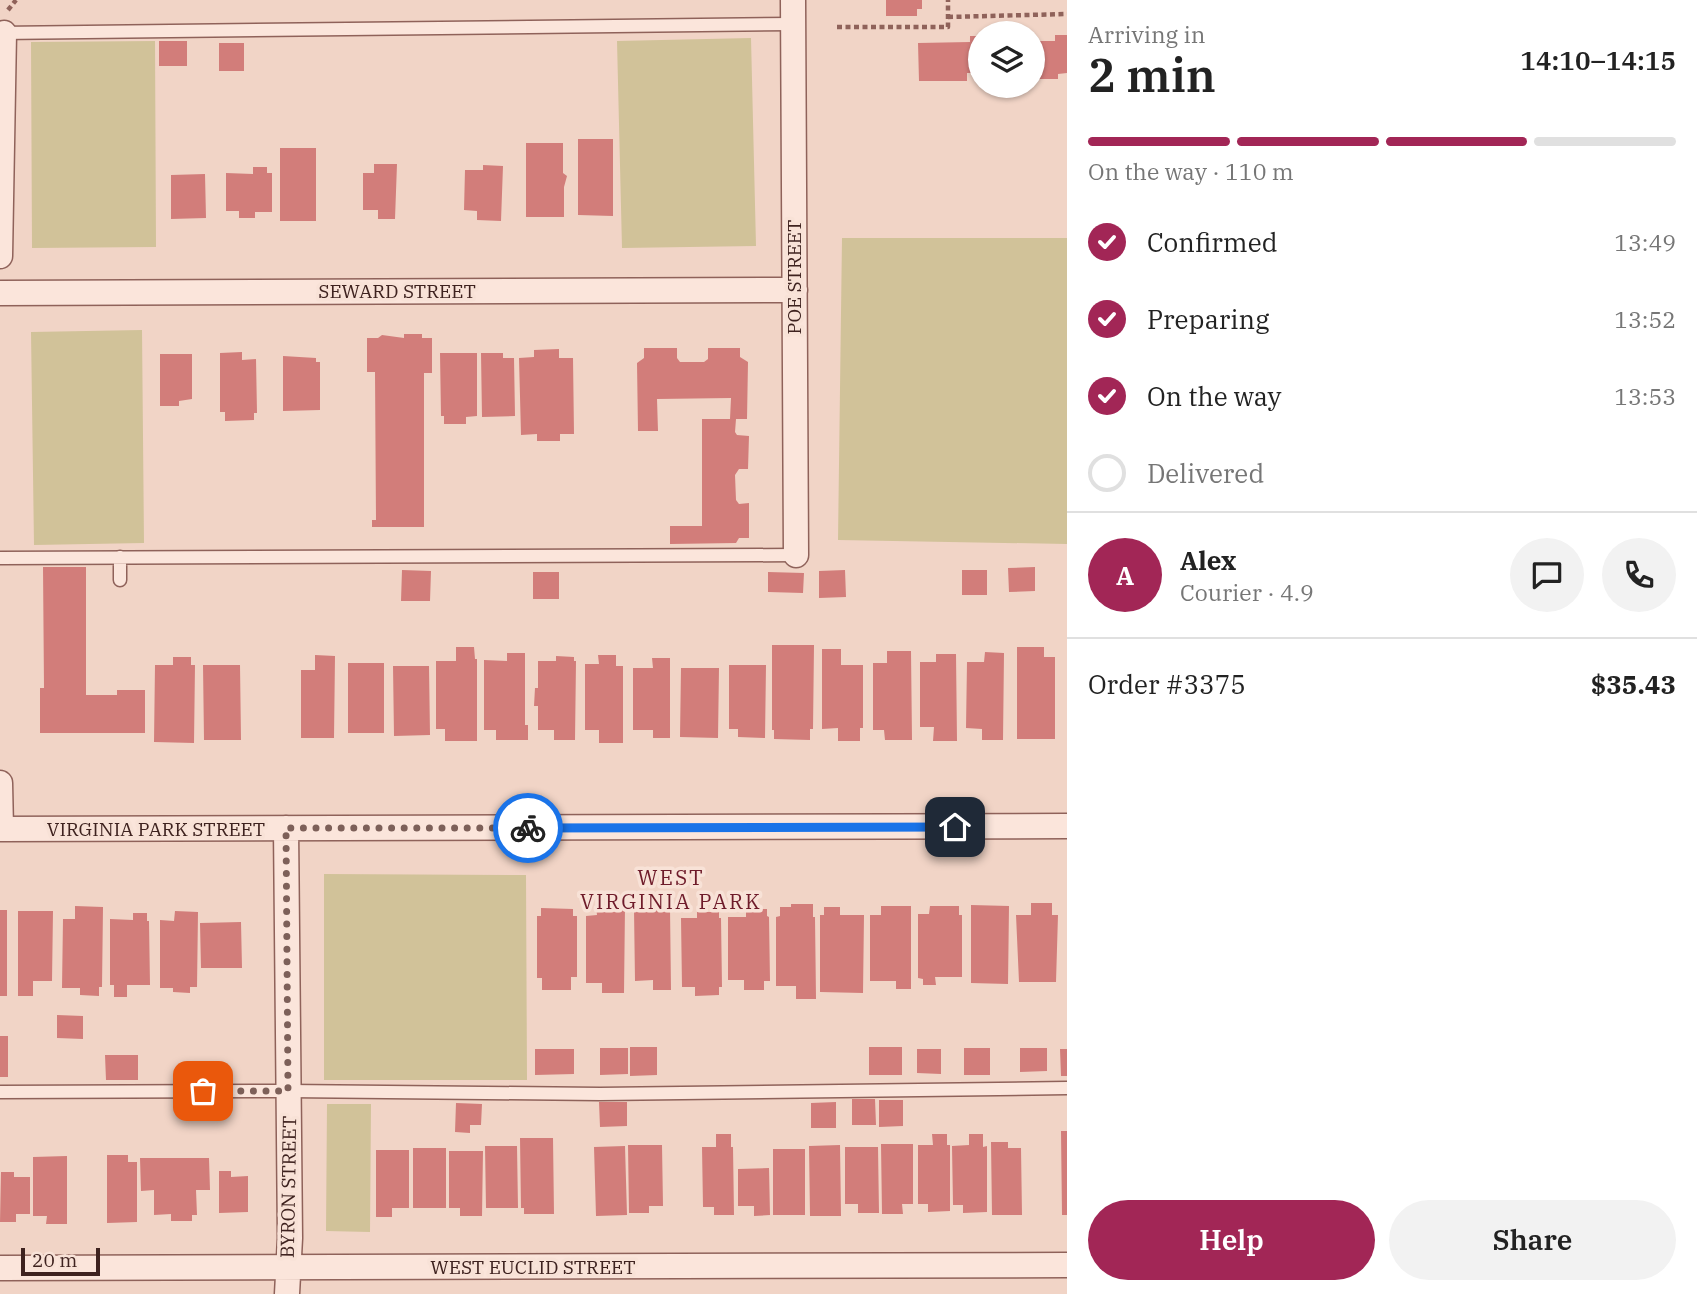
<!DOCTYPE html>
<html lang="en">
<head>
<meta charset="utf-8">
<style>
  body { margin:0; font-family:"IBM Plex Serif",serif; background:#f2f2f2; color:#222; height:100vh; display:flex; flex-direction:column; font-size:26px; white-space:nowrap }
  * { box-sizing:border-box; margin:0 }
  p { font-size:23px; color:#767676 }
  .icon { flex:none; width:38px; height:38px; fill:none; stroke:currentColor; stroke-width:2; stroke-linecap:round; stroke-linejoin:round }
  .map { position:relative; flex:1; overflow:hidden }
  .drawer { display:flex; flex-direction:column; background:#fff; width:630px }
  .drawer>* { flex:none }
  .fabs { position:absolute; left:968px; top:21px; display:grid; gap:14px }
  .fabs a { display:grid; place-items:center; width:77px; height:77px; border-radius:50%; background:#fff; box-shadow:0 2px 5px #0004; font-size:35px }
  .scale { position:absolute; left:21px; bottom:18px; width:79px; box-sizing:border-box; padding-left:7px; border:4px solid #3e221f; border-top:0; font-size:19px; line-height:24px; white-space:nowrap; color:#3e221f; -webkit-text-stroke:5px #f8e2d7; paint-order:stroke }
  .pin { position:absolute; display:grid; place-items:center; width:60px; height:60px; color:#fff; margin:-30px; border-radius:14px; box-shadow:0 4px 10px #0006 }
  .courier { position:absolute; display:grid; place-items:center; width:70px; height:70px; margin:-35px; border:5px solid #1a73e8; border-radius:50%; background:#fff; color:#222; box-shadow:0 2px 9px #0007 }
  .summary em { font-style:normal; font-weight:600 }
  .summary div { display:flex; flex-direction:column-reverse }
  .summary { display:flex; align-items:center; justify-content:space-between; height:119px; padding:0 21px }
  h1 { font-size:46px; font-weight:600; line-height:52px }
  .bar { display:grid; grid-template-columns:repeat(4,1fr); gap:10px 7px; align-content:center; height:84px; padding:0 21px }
  .bar i { height:9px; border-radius:5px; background:#e0e0e0 }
  .bar .current { background:#a22656 }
  .bar p { grid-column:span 4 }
  .line { display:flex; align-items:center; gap:18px; padding:0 21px; border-top:2px solid #e0e0e0 }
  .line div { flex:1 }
  .round { display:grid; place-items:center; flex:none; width:74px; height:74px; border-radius:37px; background:#f2f2f2 }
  ol { padding:0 21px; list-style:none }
  li { display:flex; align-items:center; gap:21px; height:77px }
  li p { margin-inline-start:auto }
  li .icon { padding:7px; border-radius:50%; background:#a22656; color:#fff; stroke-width:4 }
  li:last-child { color:#767676 }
  li i { width:38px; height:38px; border:4px solid #e0e0e0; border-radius:50% }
  .cta { display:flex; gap:14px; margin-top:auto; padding:14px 21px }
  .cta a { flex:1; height:80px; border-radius:42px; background:#a22656; color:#fff; font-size:28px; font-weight:600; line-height:80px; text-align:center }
  .cta a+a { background:#f2f2f2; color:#222 }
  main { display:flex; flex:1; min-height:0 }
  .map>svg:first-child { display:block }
  .green { fill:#d1c299 }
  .building { fill:#d27d7a }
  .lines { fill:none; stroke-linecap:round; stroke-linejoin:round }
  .lane-casing { stroke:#8f625a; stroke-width:15 }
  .street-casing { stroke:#8f625a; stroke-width:27 }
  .path { stroke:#8f625a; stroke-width:4.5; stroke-dasharray:5 3.5; stroke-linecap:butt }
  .lane { stroke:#fbe5db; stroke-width:12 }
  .street { stroke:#fbe5db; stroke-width:24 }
  .done { stroke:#7d6059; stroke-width:7; stroke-dasharray:0 12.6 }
  .route { stroke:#1a73e8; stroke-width:9 }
  .labels { text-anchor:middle; stroke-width:7; stroke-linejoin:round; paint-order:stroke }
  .street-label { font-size:19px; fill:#3e221f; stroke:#f8e2d7 }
  .neighbourhood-label { font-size:21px; letter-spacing:2px; fill:#6e1b2a; stroke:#f8e2d7 }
</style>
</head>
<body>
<main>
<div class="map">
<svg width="1067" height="1294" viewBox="0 0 1067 1294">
  <rect width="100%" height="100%" fill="#f1d4c6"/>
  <path class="green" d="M751,38L756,246L622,248L617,41Z
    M155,41L156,247L32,248L31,42Z
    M842,238H1067V544L838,540Z
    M142,330L144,543L34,545L31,332Z
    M324,874L526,875L527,1080H324Z
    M327,1104H371L370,1232L326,1231Z"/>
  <path class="building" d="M886,0H922V9H917V16H886Z
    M1055,35H1067V73L1058,74V79H1032V41H1055Z
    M970,36H980V73H967V81H919L918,43L970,42Z
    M159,41H187V66H159Z
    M219,43H244V71H219Z
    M578,139H613V216L578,215Z
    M526,143H563V173L567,176L564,187V217H526Z
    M280,148H316V221H280Z
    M374,164H397L395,219H378V210H363V173H374Z
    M483,165L503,166L501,221L477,220V211L464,210L465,170H483Z
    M253,167H267V173H272V212H255V218H239V211H226V173L253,174Z
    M205,174L206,218L171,219V175Z
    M404,334H422V338H432V373H424V527H372V520H376L375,372H367V338H378L382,335L404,338Z
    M644,348H677V358L680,362H704L708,359V348H740V357L748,362L747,419H736L735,432L737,435L749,436L748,469H739L735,475L736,500L739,504L749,503V538H739L736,543L670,544V526H702V419H730L731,398L657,399L658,431H638L637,363L644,358Z
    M559,349V358H573L574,434H560V441H537V434L521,435L519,358L534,357V350Z
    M242,352V360L256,359L257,413H254V420L225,421V412H220V353Z
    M440,353H477V416L466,417V424H444V416H441Z
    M481,353H503V358H514L515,416L482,417Z
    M160,354H192V399L179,401V406H160Z
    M283,356L316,358V362H320V410L283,411Z
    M43,567H86V695H117V690H145V733H40V688H44Z
    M1035,567V591L1009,592L1008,568Z
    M402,570L431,571L430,601H401Z
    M845,570L846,597L819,598V571Z
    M962,570H987V595H962Z
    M533,572H559V599H533Z
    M768,572L804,573L803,593L768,592Z
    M772,645H814L813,729H810V740L774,739V730H772Z
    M456,647H474L475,659H477V741H445V729H436V661H456Z
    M1017,647H1044V657H1055V739H1017Z
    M822,649H841V665H863V728H860V741H838V728L822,729Z
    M887,651H911L912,740H885L884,730H873V663H887Z
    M985,652L1004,653L1003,740H982V729L966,728L967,662H984Z
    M507,653H525V725H528V740H496V730H484V660L507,661Z
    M936,654H956L957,741H933L934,727H920V662H936Z
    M315,655L335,656L334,738H301V670H315Z
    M598,655H616V666H623V743H599V730H585V664H599Z
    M556,656L574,657V661H576L575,740H554V730H538V706H534L535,688H538V661H556Z
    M173,657H191V665H195L194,743L154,742L155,665H173Z
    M652,658H670V738H653V730H633V668H653Z
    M348,663H384V733H348Z
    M203,665H240L241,740H204Z
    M729,665H766L765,738L738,737V729H729Z
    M393,666H429L430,735L394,736Z
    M681,668H719L718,738L680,737Z
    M1031,903H1052V915H1058L1056,982H1019L1016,915H1031Z
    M791,904H813V917H815L816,999H796V986H776V917L780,916V907H791Z
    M971,905L1009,906L1008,984L971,983Z
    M75,906L103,907L102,987H99V996L80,995V988H62L63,919H75Z
    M596,906H625L624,993H602V983H586V916L597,915Z
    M881,906H911V989H896V981H870V915H881Z
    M930,906H959V915H962V977H935L936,985H923V979L918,978V914H929Z
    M824,907H840V915H864L863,993L820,992V915H824Z
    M541,908L573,909V916H577V977H571V990H542V978H537V916H541Z
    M670,908L671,990H653V980L635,981L634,909Z
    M746,909H767V916L769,917L770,981H764V990H744V980H728V917H746Z
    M0,910H7V996H0Z
    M18,911H53L52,981H33V996H18Z
    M175,911L198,912L197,987H190V993L173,992V988H160V920L174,921Z
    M697,912H719V918H721L722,987H719V995L695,996V987H682L681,918H697Z
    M133,913H147V921H149L150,985H127V997H114V985H110V919L133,920Z
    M241,922L242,968H201L200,923Z
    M57,1015L83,1016V1039L57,1038Z
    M0,1036H8V1077H0Z
    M630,1047H657V1075L630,1076Z
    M869,1047H902V1075H869Z
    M600,1048H628V1074L600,1075Z
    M964,1048H990V1075H964Z
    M1020,1048H1047V1071L1020,1072Z
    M535,1049H574V1074L535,1075Z
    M917,1049H941V1074L917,1073Z
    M1060,1049H1067V1076H1061Z
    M105,1055H138V1080H106Z
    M852,1099H875L876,1125H852Z
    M879,1100H903V1126L879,1127Z
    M599,1102H627V1126L600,1127Z
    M836,1102V1128H811V1103Z
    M456,1103L482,1104L481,1125H470V1133L455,1132Z
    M1061,1131H1067V1215H1062Z
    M716,1134H731V1147H733L734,1215H714V1207H703L702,1147H716Z
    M932,1134H947V1145H950V1211L928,1212V1204H918V1145H933Z
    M969,1134H983V1147L987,1146V1212L963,1213V1205H953L952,1146L969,1145Z
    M520,1138H553L554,1214H524V1208H521Z
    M991,1142H1008V1148H1021L1022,1215H992Z
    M881,1144H913V1204H902L903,1214H882Z
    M628,1145H662L663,1206H649V1213H629Z
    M840,1145L841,1216H810L809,1146Z
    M485,1146H517L518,1208H486Z
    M625,1146L627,1215L596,1216L594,1147Z
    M845,1147H878L879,1213H858V1204H845Z
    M413,1148H446V1208H413Z
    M773,1149H805V1215H773Z
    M376,1150H409V1208H392V1217H376Z
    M449,1151H483L482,1216H460V1208H449Z
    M107,1155H128V1162H137V1222L107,1223Z
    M67,1156V1224H46L47,1216H33V1157Z
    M140,1158H209L210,1190H196L197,1215H192V1221H171V1214L154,1215V1190L141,1191Z
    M769,1168L770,1215L754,1216V1206H738V1169Z
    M219,1171H231V1177L248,1176V1212L219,1213Z
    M1,1172H14V1177H30V1214H16V1222H0Z"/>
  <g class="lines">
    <defs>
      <path id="lane" d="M0,33L793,24
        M120,557V580
        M0,558L796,555
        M0,1092L288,1091L600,1094L1067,1088"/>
      <path id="street" d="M793,0L796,555
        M0,256L4,33
        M0,293L795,290
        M0,783L1,829
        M286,828L290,1238L287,1294
        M0,829L1067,826
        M0,1268L1067,1265"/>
    </defs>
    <use href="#lane" class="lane-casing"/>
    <use href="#street" class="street-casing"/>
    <path class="path" d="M8,10L16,0
      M948,17L1067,14
      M837,27H948V0"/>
    <use href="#lane" class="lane"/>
    <use href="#street" class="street"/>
  </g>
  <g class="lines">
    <path class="done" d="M203,1091H288L286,828H528"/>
    <path class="route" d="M528,828L955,827"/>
  </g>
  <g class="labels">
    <g class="street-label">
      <text transform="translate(794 277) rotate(-90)" y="7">POE STREET</text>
      <text x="397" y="298">SEWARD STREET</text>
      <text x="156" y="836">VIRGINIA PARK STREET</text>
      <text transform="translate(288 1187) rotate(-89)" y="7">BYRON STREET</text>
      <text x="533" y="1274">WEST EUCLID STREET</text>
    </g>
    <g class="neighbourhood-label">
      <text x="671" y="885">WEST<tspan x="671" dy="24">VIRGINIA PARK</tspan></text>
    </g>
  </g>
</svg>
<div class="fabs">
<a><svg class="icon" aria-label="layers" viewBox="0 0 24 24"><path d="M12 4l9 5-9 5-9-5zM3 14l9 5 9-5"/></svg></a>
</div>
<div class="scale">20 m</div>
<div class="pin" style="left:203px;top:1091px;background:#ea580c"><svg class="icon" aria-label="bag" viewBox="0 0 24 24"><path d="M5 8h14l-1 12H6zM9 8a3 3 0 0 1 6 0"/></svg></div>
<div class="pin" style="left:955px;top:827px;background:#1f2937"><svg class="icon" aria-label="home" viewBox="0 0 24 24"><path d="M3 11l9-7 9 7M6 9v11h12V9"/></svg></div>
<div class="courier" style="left:528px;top:828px"><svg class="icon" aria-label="bike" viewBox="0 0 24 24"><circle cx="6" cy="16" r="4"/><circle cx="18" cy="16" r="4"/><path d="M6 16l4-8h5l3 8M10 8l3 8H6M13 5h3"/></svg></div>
</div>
<section class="drawer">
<div class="summary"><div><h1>2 min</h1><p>Arriving in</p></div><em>14:10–14:15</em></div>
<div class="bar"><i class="current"></i><i class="current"></i><i class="current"></i><i></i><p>On the way · 110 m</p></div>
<ol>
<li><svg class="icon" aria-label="check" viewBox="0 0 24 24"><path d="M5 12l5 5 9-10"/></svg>Confirmed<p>13:49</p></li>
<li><svg class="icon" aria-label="check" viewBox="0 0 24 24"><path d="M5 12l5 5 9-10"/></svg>Preparing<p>13:52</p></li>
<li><svg class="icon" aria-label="check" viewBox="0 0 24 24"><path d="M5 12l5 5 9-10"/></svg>On the way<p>13:53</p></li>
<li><i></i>Delivered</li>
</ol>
<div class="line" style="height:126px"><b class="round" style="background:#a22656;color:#fff">A</b><div><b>Alex</b><p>Courier · 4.9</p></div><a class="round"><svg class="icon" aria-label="chat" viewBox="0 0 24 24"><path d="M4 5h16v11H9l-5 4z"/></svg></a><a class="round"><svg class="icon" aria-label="phone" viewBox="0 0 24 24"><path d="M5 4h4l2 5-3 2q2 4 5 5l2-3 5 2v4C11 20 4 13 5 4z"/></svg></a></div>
<div class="line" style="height:91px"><div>Order #3375</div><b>$35.43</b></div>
<div class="cta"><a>Help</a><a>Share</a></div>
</section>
</main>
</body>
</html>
